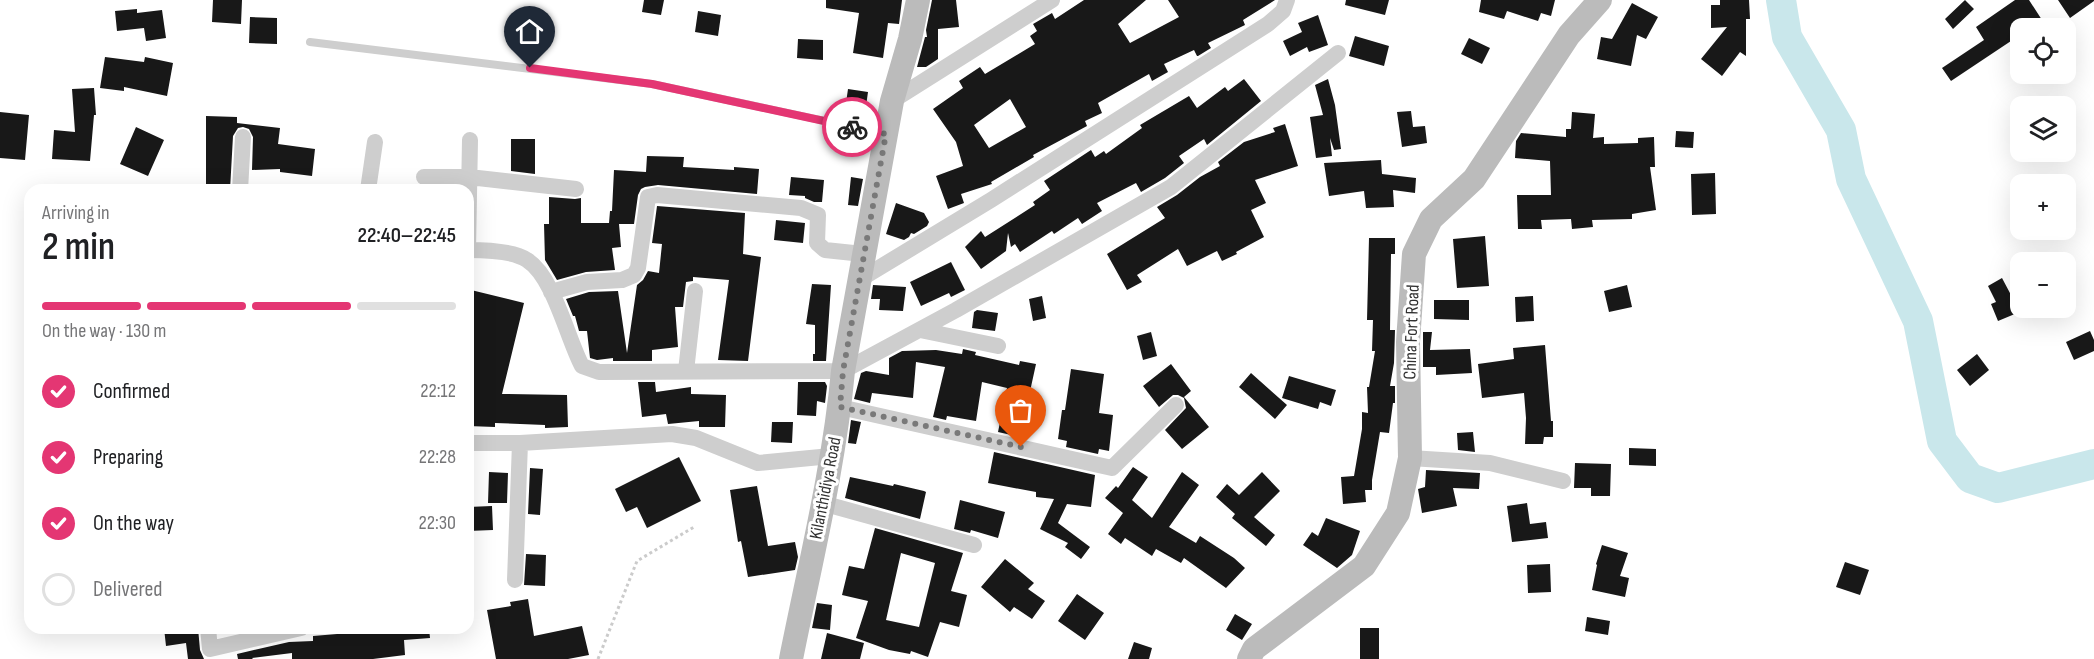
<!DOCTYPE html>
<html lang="en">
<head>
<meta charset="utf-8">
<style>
  body { margin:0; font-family:"Sofia Sans Condensed",sans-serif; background:#f6f6f6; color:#202124; height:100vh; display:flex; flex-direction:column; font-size:22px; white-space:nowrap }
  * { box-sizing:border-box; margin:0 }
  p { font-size:20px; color:#757577 }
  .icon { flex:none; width:33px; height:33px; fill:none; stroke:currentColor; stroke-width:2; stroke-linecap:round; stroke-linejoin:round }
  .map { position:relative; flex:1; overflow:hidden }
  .drawer { position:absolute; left:24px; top:184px; width:450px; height:450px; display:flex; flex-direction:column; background:#fff; border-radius:18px; box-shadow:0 6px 24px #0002 }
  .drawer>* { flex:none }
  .buttons { position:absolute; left:2010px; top:18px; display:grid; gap:12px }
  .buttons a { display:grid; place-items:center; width:66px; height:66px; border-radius:12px; background:#fff; box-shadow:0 6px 24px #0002; font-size:30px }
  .pin { position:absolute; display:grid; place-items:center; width:51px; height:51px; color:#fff; margin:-62px -26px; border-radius:50% 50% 50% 0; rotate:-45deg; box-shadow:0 0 6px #0007 }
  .pin .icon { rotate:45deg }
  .courier { position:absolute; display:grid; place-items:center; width:60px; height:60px; margin:-30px; border:4px solid #e43673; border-radius:50%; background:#fff; color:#222; box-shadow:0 2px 8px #0007 }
  .head em { font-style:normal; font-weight:600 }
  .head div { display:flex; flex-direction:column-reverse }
  .head { display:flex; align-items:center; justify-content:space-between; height:102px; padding:0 18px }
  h1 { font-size:39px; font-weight:600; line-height:45px }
  .bar { display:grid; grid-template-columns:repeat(4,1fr); gap:9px 6px; align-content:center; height:72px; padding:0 18px }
  .bar i { height:8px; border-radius:4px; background:#e0e0e0 }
  .bar .selected { background:#e43673 }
  .bar p { grid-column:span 4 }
  ol { padding:0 18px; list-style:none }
  li { display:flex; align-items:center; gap:18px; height:66px }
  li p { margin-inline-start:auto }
  li .icon { padding:6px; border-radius:50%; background:#e43673; color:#fff; stroke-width:4 }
  li:last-child { color:#757577 }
  li i { width:33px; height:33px; border:3px solid #e0e0e0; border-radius:50% }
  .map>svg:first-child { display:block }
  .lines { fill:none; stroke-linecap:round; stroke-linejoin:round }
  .river { stroke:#c9e7eb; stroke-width:30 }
  .building { fill:#181818; fill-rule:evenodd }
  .path { stroke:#cbcbcb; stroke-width:3; stroke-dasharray:3 3; stroke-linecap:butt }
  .lane { stroke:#cecece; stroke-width:8 }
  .street { stroke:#cecece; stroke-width:16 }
  .secondary { stroke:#bbb; stroke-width:24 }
  .done { stroke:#797979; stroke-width:6; stroke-dasharray:0 10.8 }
  .route { stroke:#e43673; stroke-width:8 }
  .labels { text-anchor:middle; stroke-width:6; stroke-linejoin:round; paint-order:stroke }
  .street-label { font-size:18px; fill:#313131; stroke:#fff }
</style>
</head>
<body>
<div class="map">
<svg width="2094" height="659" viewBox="0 0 2094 659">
  <rect width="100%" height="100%" fill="#fff"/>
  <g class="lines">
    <path class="river" d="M1781,0L1787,37L1841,130L1851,179L1918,321L1942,441L1970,478L1998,488L2094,464"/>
  </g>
  <path class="building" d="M213,0H242L241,24L212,22Z
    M644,0H664L661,15L642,12Z
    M826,0H902L899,24L888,23L883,58L853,53L859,13L826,8Z
    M932,0H956L959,27L938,29V59L926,67H917L925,37H927L926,30Z
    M1084,0H1146L1118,24L1130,43L1179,17L1168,0H1275L1243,20L1245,25L1208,43L1211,48L1198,56H1197L1194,50L1164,64L1168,72L1152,81L1149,74L1098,103L1102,113L1085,121L1087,126L1033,155L1034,157L991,182L992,184L961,194L964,203L948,209L936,176L963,166L956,142L933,109L963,88L959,81L980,67L985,74L1035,44L1030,36L1037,31L1033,24L1052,13L1055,19ZM1010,99L1026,127L989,148L974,125Z
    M1346,0H1389L1385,15L1345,5Z
    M1481,0H1555L1551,16L1541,13L1538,21L1507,11L1504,19L1479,12Z
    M1720,0H1749L1750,19H1746V56L1740,52L1722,76L1701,59L1727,27L1711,28V5H1720Z
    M1965,0L1974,9L1953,29L1945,19Z
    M2015,0H2029L2042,20L2029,28H2020V35L1951,81L1942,68L1984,40L1976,27Z
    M2058,0H2094V1L2070,18Z
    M1632,3L1658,17L1646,39L1637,35L1631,66L1597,59L1601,37L1612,39Z
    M137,9V13L162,10L166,38L146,41L144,28L117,31L115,11Z
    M698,11L721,15L718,36L695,32Z
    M1318,15L1328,45L1309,52L1307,47L1290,56L1283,41L1302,32L1298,23Z
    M250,17L277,18V44L249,43Z
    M1355,36L1389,46L1384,66L1349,56Z
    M1469,38L1490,48L1482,64L1461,54Z
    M798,39L823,40V60L797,58Z
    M105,57L144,62L145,57L173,63L167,96L124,87V91L100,88Z
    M1244,79L1261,101L1207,145L1204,139L1179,156L1184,163L1165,178L1141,192L1136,183L1097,203L1102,211L1082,224L1078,218L1054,234L1052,231L1020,252L1015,244L1011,247L1008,233L1006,251L981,269L965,247L981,231L985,237L1035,205L1033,202L1050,190L1044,181L1091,150L1095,157L1104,151L1106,154L1142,128L1140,125L1189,96L1197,108L1225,87L1228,91Z
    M1328,79L1335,105L1341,149L1334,150L1330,138L1332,156L1316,158L1310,117L1323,115L1315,85Z
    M94,88L96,115H94L90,161L52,159L54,130L75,132L72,89Z
    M848,89L868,92L864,120L844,117Z
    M1411,111L1413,127L1425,126L1427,143L1402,147L1397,112Z
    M0,112L29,115L25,160L0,158Z
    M1572,112L1595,114L1593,138L1604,137V144L1638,143V138L1654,137L1655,167H1650L1656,210L1632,214V219L1592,220L1593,227L1572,229L1571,219L1541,220L1542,229H1518L1517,195H1551L1550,161L1515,158L1516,141L1521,133L1566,137V129H1571Z
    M206,116L237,117V123L280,128L278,144L315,149L312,176L280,172V169L252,170L253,137L249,129L243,127L238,128L233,136L230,190H206Z
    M1285,124L1298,166L1255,180L1266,203L1251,210L1264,237L1236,252L1237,254L1222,261L1217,251L1187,266L1178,249L1137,275L1142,282L1127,290L1107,254L1165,218L1157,207L1177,195L1200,177L1220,166L1218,162L1244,142L1275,132L1273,128Z
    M136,127L164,140L148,176L120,164Z
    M1676,131L1694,132L1693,148L1675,147Z
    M511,139H535V174L511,171Z
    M647,156L684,157L683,167L734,170V167L759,169L757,194L658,185L645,187L641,189L638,195L634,224H619L621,247L612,248L615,270L586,272L557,280L545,260L544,224H549V197L575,199L581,198V223H609L610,211H612L614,170L646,172Z
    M1381,160L1382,174L1416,178L1415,193L1393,190L1394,207L1366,208L1364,191L1329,196L1324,163Z
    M1715,173L1716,214L1692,215L1691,174Z
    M791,177L824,180L822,202H814L805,198V196L789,195Z
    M851,177L863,179L858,206L848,205Z
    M896,203L924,213L929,222L927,226L914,234L911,233L909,237L904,240L886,234Z
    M657,206L745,213L743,254L761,257L748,361L718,360L729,280L693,277V281L686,282L683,307H675L678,347L652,350V361H613V358L597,360L590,358L587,331H579L575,316H573L566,299L589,292L618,291L627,353L637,285L643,280L648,271L659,273L662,244L652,243Z
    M776,220L805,223L803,243L774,240Z
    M1485,236L1489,286L1457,288L1453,239Z
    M1369,238H1395V254H1391L1390,330H1395L1394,363L1390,386H1395V403H1393L1389,433L1380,432L1372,480V490H1365L1366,502L1343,504L1341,477L1354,476L1362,429V412L1368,413L1367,387H1369L1375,351H1372L1373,320H1367Z
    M951,262L965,290L951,297L949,293L921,306L910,282Z
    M2002,278L2011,295L2015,294L2022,311L1998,321L1991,304L1996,302L1988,286Z
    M812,284L831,285L826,361H813V354H815V325L806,324Z
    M873,285L906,287L903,311L879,310L880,299H871Z
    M1627,285L1632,307L1609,312L1604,291Z
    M471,290L524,303L502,394L567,395L568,427L545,428V425L495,423V427L468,426V301Z
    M1042,296L1046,318L1033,321L1029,299Z
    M1533,296L1534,321L1516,322L1515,297Z
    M1434,300H1469V320L1434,319Z
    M977,310L998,313L995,331L972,328L974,312Z
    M2090,331L2094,340V351L2074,360L2066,342Z
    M1151,332L1157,356L1143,360L1137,336Z
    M1423,332H1432L1430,350L1470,349L1472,373L1436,375V367H1423Z
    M1545,345L1551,421H1553V437H1544L1543,444H1525L1526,418L1524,393L1482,398L1478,364L1514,359L1513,348Z
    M963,349L976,352L975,355L1019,365L1020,361L1036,364L1020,437L998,432L1007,388L982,382L976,421L947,416L946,420L933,417L945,367L916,362L913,398L872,393L870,403L854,399L861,373L866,371L889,375V358L902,351L936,350L962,354Z
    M1977,354L1989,370L1970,386L1957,370Z
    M1171,364L1191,391L1184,397L1209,427L1182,449L1165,430L1186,408L1184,398L1178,395H1173L1159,407L1143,386Z
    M1071,369L1104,374L1099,413L1113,415L1109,451L1099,449L1098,454L1066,447L1067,441L1058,439L1062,410H1065Z
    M1251,373L1287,405L1275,419L1239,387Z
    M1289,376L1336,390L1331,406L1320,402L1318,409L1282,398Z
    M638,382H655L656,392L691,387V394L726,395L725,427H699V421L668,424L666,414L642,417Z
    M798,382H825L827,386L825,403L817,401L816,416L797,415Z
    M851,420L861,422L856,444L848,443Z
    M772,422H793L792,443L771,442Z
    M1473,432L1475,452L1458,450L1457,433Z
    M1629,448L1656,449V466L1629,465Z
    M994,452L1095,475L1091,507L1067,504L1058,523L1090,547L1081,559L1065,547L1068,543L1040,529L1054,499L1036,497V492L988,483Z
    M679,457L701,501L647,528L637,507L626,512L615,489Z
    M1575,463L1611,464L1610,496H1591V488H1574Z
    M1133,467L1148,477L1132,500L1152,518L1182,472L1199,485L1169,527L1196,543L1200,536L1234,558L1245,568L1226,588L1184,558L1181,563L1156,549L1152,556L1125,538L1121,544L1108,534L1123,513L1105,498L1116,486L1118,488Z
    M530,468L543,469L540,515L528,514Z
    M1426,470L1480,473L1479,489L1453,488L1457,506L1422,513L1418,489L1425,487Z
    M489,472L508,473L507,503H488Z
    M1262,472L1280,491L1254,517L1275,535L1266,546L1232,518L1235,514L1216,497L1227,484L1239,495Z
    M850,477L893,486L894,484L924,491L926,492L920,519L845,498Z
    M757,486L768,546L795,542L798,557L795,570L748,577L741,541L738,542L730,490Z
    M960,500L1005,512L998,538L971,530L970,533L954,529Z
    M1527,503L1530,524L1546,522L1548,538L1512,542L1507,506Z
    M492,506L493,530L468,531V507Z
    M1326,518L1360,531L1352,555L1337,568L1303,545L1312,532L1318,536Z
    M875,528L963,553L951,591L967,595L959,627L940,622L928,657L911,651L910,654L889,650L856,638L868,601L842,595L849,566L864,569ZM901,553L935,563L919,627L886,620Z
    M1602,545L1628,553L1620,576L1629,578L1625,597L1592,590L1597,565L1596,564Z
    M526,554L546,555L545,586L524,585Z
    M1005,559L1034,583L1028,589L1045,601L1032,619L1014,607L1010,612L981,587Z
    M1845,562L1869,570L1860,595L1836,587Z
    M1550,564L1551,592L1528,593L1527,565Z
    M1077,594L1104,613L1085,640L1058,621Z
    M528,599L534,636L582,626L589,655L568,659H496L487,610L511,606L510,602Z
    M817,603L832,605L830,630L812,628Z
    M1235,614L1252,624L1242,640L1226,630Z
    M1587,617L1610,621L1608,635L1585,631Z
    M164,628H198L200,650L204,659H188L186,643L166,646Z
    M372,628H429L430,638L404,640L405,655L373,659H292V653L252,658L253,659H238L237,654L289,642L313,641V636L373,631Z
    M1360,628H1379V659H1360Z
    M827,633L864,643L860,659H821Z
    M1134,642L1152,648L1149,659H1128Z"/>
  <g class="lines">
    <path class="path" d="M598,659L637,561L694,527"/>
    <path class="lane" d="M310,42L652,84L886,134"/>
    <path class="street" d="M892,101L1052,0
      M470,140L468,250C484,250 514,251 527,260C554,277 567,338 582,366L599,372L843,371L956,310L1171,187L1338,53
      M424,177H469L576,189
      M240,190L243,137
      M368,190L375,142
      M859,280L991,200L1268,24L1283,11L1287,0
      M551,292L587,282L622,280L634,275L638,268L648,197L657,195L801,208L818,215L817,243L825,250L863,254
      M920,330L998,346
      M686,371L695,291
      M840,407L1112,468L1176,405
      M468,443H520L672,434L696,438L758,463L831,456
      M1410,458L1490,463L1563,481
      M822,503L974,545
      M515,580L520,443
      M208,628L210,649L301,628"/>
    <path class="secondary" d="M791,659C810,564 834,468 843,371L892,101L910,39L918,0
      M1249,659L1254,649L1364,566L1398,513L1410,458L1408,342L1414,254L1431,219L1474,179L1569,35L1600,0"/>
  </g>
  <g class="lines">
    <path class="done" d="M852,127L886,134L843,371L840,407L1021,447"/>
    <path class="route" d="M530,68L652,84L852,127"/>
  </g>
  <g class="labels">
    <g class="street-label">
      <text transform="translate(1411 332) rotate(-88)" y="6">China Fort Road</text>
      <text transform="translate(825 488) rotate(-79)" y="6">Kilanthidiya Road</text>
    </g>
  </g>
</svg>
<div class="buttons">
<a><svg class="icon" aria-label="locate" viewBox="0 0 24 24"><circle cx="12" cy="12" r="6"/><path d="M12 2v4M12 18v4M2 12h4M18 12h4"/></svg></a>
<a><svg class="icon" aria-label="layers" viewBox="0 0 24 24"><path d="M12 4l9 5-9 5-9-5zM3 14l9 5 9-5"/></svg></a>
<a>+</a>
<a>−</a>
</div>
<div class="pin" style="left:1021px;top:447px;background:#ea580c"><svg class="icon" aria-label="bag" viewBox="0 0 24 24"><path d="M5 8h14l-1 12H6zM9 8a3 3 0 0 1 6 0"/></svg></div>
<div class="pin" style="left:530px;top:68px;background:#1f2937"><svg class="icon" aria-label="home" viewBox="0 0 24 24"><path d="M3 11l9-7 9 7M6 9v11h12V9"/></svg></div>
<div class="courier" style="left:852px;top:127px"><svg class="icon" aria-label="bike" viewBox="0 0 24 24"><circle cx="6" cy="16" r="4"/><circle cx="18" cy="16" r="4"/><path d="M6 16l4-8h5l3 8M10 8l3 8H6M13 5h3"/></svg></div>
<section class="drawer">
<div class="head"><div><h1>2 min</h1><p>Arriving in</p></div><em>22:40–22:45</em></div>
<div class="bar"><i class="selected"></i><i class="selected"></i><i class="selected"></i><i></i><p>On the way · 130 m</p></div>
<ol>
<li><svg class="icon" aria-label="check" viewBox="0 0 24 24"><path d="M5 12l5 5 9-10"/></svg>Confirmed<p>22:12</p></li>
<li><svg class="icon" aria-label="check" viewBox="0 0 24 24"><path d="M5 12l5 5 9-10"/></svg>Preparing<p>22:28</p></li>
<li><svg class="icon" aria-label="check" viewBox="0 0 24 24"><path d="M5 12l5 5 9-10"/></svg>On the way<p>22:30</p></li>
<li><i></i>Delivered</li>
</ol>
</section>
</div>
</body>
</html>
